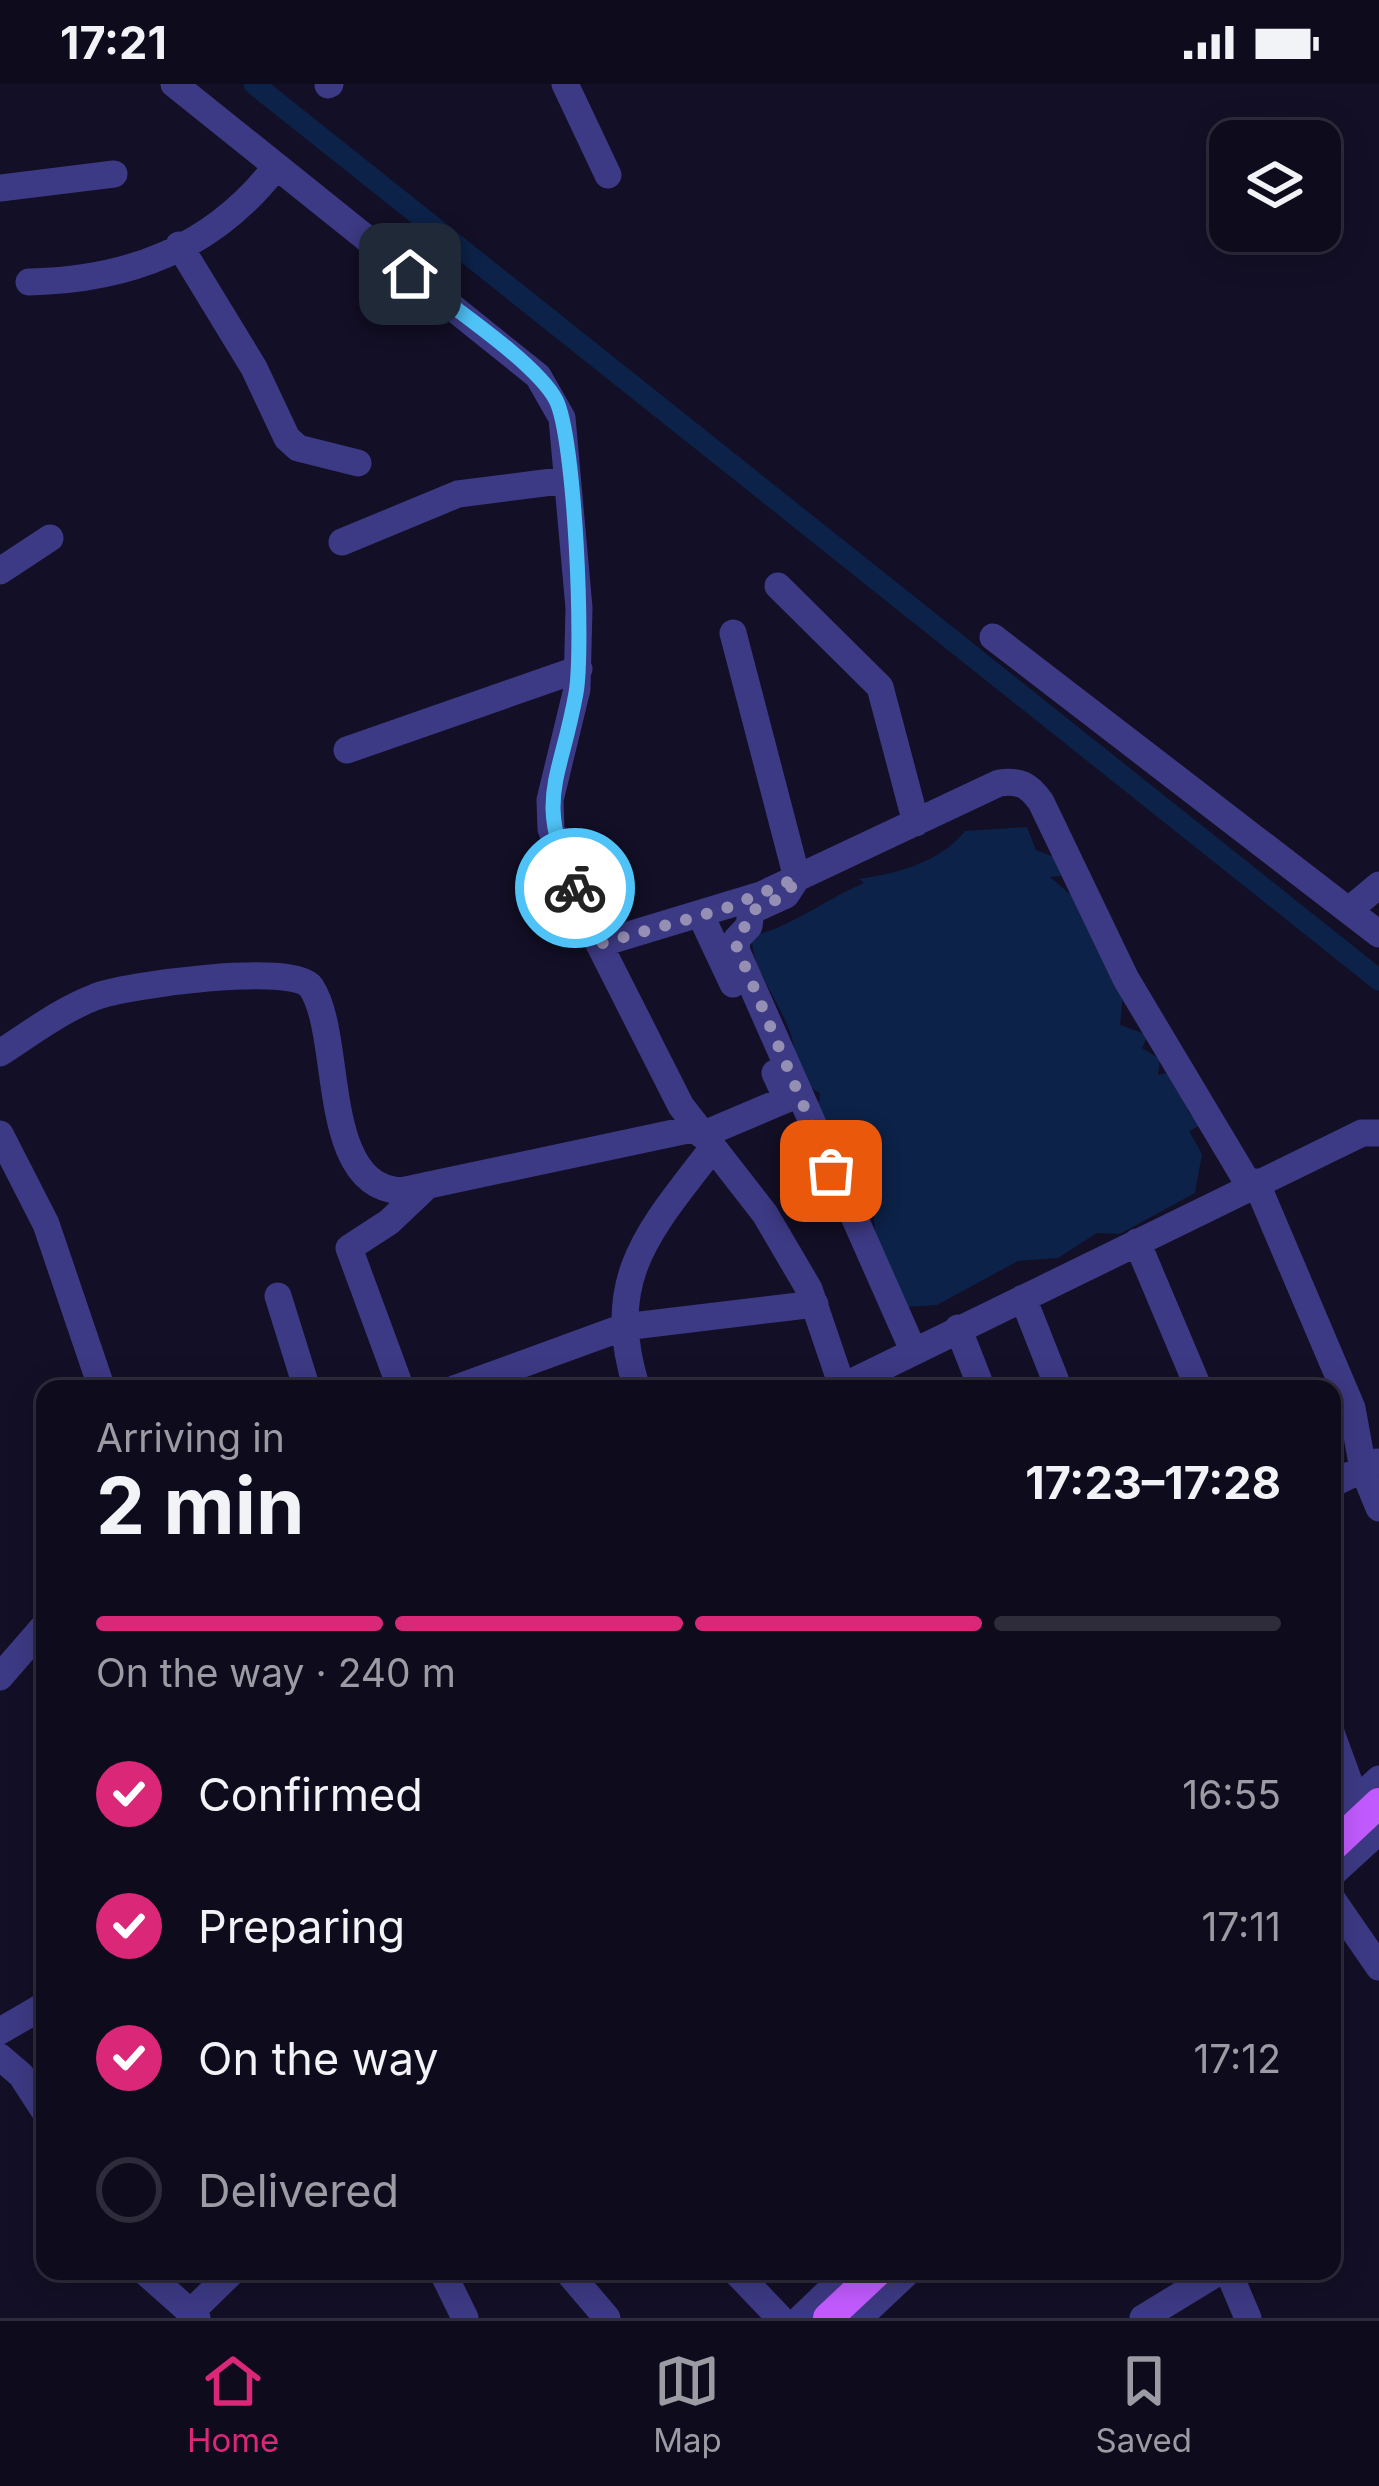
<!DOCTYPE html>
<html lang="en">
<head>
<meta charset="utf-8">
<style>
  body { margin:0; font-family:Inter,sans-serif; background:#1c1929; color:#f1f3f6; height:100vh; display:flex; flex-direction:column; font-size:45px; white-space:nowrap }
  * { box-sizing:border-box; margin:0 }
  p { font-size:39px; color:#9b9ba3 }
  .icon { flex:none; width:66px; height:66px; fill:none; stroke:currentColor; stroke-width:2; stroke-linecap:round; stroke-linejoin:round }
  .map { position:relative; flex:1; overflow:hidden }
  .panel { position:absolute; left:36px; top:1296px; width:1305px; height:900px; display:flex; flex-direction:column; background:#0e0b1c; border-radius:24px; box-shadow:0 6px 30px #0003,0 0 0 3px #2e2b3b }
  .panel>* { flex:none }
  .tools { position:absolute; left:1209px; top:36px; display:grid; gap:24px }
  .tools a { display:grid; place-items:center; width:132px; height:132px; border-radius:24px; background:#0e0b1c; box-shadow:0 6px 30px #0003,0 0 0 3px #2e2b3b; font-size:60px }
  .pin { position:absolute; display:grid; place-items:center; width:102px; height:102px; color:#fff; margin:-51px; border-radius:24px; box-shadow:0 6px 18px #0006 }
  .courier { position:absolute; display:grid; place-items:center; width:120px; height:120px; margin:-60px; border:9px solid #4fc3f7; border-radius:50%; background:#fff; color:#222; box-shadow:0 3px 15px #0007 }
  .headline em { font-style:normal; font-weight:700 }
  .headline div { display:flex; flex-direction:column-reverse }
  .headline { display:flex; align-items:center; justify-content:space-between; height:204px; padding:0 60px }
  h1 { font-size:78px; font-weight:700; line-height:90px }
  .bar { display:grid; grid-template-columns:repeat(4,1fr); gap:18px 12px; align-content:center; height:144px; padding:0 60px }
  .bar i { height:15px; border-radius:9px; background:#2e2b3b }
  .bar .selected { background:#db2777 }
  .bar p { grid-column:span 4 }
  ol { padding:0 60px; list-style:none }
  li { display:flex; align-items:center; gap:36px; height:132px }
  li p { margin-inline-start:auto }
  li .icon { padding:12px; border-radius:50%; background:#db2777; color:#fff; stroke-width:4 }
  li:last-child { color:#9b9ba3 }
  li i { width:66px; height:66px; border:6px solid #2e2b3b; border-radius:50% }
  .status { display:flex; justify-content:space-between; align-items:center; height:84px; padding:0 60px; background:#0e0b1c; direction:ltr }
  .status svg { height:33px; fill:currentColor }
  .tabs { display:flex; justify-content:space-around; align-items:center; height:168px; border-top:3px solid #2e2b3b; background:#0e0b1c; font-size:33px; color:#9b9ba3 }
  .tabs a { display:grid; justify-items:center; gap:6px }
  .tabs .selected { color:#db2777 }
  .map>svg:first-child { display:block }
  .water { fill:#0c2248 }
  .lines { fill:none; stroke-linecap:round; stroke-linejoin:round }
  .canal { stroke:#0c2248; stroke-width:21 }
  .minor { stroke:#3d3a85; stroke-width:27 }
  .major { stroke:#c25bff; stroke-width:30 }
  .done { stroke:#948fb3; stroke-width:12; stroke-dasharray:0 21.6 }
  .route { stroke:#4fc3f7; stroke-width:15 }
</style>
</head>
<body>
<div class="status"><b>17:21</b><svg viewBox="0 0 49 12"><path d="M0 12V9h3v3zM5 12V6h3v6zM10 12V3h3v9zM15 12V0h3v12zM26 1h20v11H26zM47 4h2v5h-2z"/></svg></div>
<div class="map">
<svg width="1379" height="2234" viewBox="0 0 1379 2234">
  <rect width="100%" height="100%" fill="#130f26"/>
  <path class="water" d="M1027,743L1036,766L1059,775L1061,792L1050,793L1077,816L1123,912L1120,941L1148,951L1142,964L1160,975L1158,991L1182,986L1191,996L1188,1028L1201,1041L1189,1047L1202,1070L1195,1109L1120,1150L1097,1149L1058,1174L1018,1177L937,1221L906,1223L875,1151L873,1122L850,1092L853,1076L818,1028L820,1009L791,992C810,945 749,896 752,852C793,842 824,816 864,799L859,795C898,789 939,779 965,747Z"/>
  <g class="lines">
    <path class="canal" d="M254,0L1379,896"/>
    <path class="minor" d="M174,0L538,292L562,334L579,524L577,605L550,716L551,745L599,860L681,1022L765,1130L809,1205L843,1305
      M565,0L608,91
      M328,1L330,0
      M0,104L114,90
      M179,161L254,284L287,354L298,364L358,379
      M29,198C129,196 213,164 275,84
      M342,458L458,410L567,396
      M0,487L50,454
      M778,502L880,603L916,739
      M733,549L797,794L786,811L751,827L749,842L736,856L737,868L913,1266
      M993,553L1379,850
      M347,666L579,585
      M1349,826L1379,801
      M701,832L733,900
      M599,860L761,811L999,699C1020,696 1029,701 1041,718L1126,895L1249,1101
      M0,969C31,949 61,926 95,913C124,901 295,878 311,903C344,952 318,1102 401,1107L697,1044
      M0,1050L46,1140L102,1305
      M702,1051L787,1015L775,989
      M1256,1098L1352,1324L1363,1385L1379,1424
      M1137,1158L1199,1305
      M278,1212L307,1305
      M1023,1214L1059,1305
      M958,1244L982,1305
      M842,1303L1362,1049H1379
      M401,1305L349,1164L389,1138L428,1101
      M454,1305L624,1243L815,1220
      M637,1305C602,1194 649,1147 712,1065
      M1332,1400L1377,1378
      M0,1593L45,1541
      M1332,1651L1356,1717
      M1332,1739L1379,1695
      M1332,1790L1379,1747
      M1332,1815L1379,1883
      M0,1947L45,1921
      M0,1973L21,1991L45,2028
      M144,2187L197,2234
      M442,2187L465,2234
      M567,2187L607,2234
      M735,2187L780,2234
      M1228,2187L1248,2234
      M191,2228L233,2187
      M801,2234L850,2187
      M859,2234L909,2187
      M1143,2234L1220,2187"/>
    <path class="major" d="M1332,1763L1379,1719
      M828,2234L878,2187"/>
  </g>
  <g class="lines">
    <path class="done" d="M575,804L599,860L724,825L797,794L786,811L752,827L736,861L831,1087"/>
    <path class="route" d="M410,190C447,220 536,278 556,316C575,353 584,564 576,609C560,699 534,713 575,804"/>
  </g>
</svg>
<div class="tools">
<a><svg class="icon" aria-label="layers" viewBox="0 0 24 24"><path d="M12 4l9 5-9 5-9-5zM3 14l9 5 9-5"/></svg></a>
</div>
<div class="pin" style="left:831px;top:1087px;background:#ea580c"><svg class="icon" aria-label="bag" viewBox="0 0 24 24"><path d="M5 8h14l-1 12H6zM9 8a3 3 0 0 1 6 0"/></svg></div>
<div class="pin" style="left:410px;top:190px;background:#1f2937"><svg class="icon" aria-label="home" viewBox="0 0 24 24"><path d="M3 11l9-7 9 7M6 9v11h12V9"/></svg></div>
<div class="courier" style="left:575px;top:804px"><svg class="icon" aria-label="bike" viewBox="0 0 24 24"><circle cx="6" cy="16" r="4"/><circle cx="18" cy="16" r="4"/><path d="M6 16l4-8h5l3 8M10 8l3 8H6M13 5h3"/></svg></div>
<section class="panel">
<div class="headline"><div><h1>2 min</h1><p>Arriving in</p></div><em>17:23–17:28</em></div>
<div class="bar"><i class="selected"></i><i class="selected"></i><i class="selected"></i><i></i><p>On the way · 240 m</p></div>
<ol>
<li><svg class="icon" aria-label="check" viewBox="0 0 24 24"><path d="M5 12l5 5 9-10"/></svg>Confirmed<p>16:55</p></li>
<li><svg class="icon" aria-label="check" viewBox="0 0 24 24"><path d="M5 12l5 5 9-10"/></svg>Preparing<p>17:11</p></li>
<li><svg class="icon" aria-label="check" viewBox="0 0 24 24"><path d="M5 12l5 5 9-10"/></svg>On the way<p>17:12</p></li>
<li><i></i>Delivered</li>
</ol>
</section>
</div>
<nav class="tabs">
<a class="selected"><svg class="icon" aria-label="home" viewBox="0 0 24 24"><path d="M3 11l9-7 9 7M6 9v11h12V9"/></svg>Home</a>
<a><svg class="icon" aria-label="map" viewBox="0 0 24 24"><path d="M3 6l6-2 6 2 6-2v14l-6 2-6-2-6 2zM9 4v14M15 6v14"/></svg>Map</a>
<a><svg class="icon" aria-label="saved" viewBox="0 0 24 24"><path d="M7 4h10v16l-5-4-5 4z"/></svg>Saved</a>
</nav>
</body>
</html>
